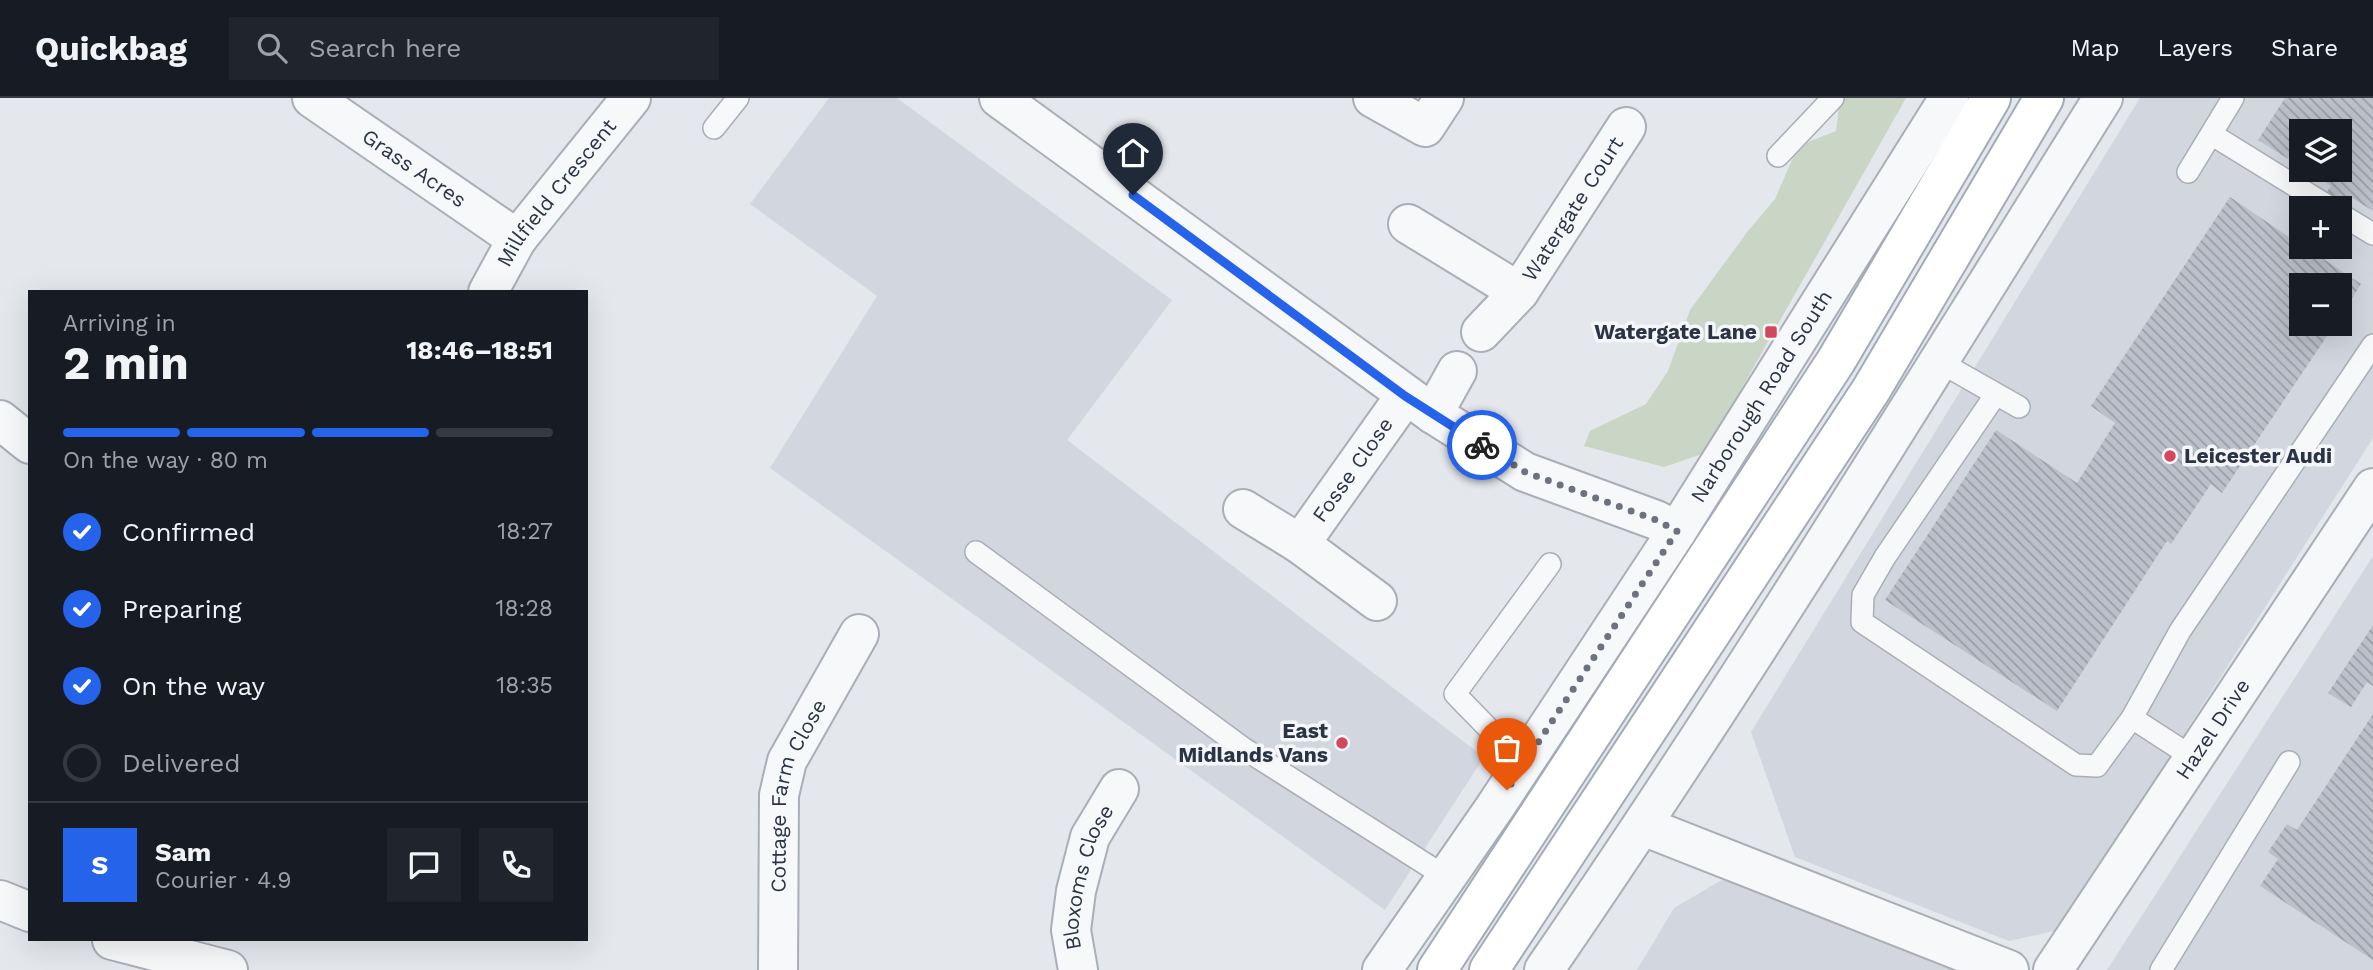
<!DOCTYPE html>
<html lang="en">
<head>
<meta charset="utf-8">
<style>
  body { margin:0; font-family:"Work Sans",sans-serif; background:#20242c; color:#f1f3f6; height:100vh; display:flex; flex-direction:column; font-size:26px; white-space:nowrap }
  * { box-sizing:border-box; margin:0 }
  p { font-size:23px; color:#9ea1a6 }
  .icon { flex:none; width:38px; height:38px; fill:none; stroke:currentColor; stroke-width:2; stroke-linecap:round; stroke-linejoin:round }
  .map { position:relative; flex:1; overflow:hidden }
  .sheet { position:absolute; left:28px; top:192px; width:560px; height:651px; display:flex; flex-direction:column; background:#171b24; border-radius:0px; box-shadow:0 7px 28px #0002 }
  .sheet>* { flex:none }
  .tools { position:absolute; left:2289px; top:21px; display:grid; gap:14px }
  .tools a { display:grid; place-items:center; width:63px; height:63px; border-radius:0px; background:#171b24; box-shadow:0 7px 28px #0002; font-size:35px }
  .pin { position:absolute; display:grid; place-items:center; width:60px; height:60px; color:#fff; margin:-72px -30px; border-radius:50% 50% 50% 0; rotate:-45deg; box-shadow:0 0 7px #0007 }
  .pin .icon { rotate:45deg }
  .courier { position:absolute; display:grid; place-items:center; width:70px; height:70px; margin:-35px; border:5px solid #2563eb; border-radius:50%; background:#fff; color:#222; box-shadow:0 2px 9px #0007 }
  .overview em { font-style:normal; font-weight:700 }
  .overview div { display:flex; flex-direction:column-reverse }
  .overview { display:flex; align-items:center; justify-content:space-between; height:119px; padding:0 35px }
  h1 { font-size:46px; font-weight:700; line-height:52px }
  .bar { display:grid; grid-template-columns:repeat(4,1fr); gap:10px 7px; align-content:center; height:84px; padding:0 35px }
  .bar i { height:9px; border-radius:5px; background:#363941 }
  .bar .selected { background:#2563eb }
  .bar p { grid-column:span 4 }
  .line { display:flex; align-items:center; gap:18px; padding:0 35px; border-top:2px solid #363941 }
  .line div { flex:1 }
  .round { display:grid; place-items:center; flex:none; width:74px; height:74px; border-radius:0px; background:#20242c }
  ol { padding:0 35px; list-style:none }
  li { display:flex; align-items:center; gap:21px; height:77px }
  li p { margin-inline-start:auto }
  li .icon { padding:7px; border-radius:50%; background:#2563eb; color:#fff; stroke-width:4 }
  li:last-child { color:#9ea1a6 }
  li i { width:38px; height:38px; border:4px solid #363941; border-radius:50% }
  header { display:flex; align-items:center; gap:42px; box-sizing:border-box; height:98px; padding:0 35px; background:#171b24; border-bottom:2px solid #363941 }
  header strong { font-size:33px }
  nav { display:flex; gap:38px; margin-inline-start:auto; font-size:24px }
  .search { width:490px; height:63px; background:#20242c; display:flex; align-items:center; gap:18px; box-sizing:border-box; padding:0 24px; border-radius:0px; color:#9ea1a6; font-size:26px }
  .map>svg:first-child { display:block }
  .built { fill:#d2d6de; fill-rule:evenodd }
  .green { fill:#c9d6c5 }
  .building { fill:url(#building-back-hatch) }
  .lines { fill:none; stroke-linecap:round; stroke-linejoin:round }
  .service-casing { stroke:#a9aeb7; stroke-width:24 }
  .minor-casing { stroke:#a9aeb7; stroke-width:42 }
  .primary-casing { stroke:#a3abb8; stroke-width:42 }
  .service { stroke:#f7f8fa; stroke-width:21 }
  .minor { stroke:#f7f8fa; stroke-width:38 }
  .primary { stroke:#fff; stroke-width:38 }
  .done { stroke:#6c737f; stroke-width:7; stroke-dasharray:0 12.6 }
  .route { stroke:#2563eb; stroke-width:9 }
  .poi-dot { fill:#d1495b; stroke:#f4f6f9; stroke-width:2.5 }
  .labels { text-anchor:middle; stroke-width:7; stroke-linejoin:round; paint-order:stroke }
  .street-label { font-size:21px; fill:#2b3445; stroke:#f4f6f9 }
  .poi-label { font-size:21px; font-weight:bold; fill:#2b3445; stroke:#f4f6f9; text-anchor:end }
</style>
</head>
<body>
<header>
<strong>Quickbag</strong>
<div class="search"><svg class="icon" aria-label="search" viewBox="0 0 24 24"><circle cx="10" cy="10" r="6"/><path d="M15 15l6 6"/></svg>Search here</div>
<nav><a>Map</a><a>Layers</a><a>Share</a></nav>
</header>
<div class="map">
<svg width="2373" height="872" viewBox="0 0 2373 872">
  <defs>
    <pattern id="building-back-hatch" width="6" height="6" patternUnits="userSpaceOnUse" patternTransform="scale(1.75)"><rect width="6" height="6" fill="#bbc0ca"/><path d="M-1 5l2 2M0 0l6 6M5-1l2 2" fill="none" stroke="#989da6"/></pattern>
  </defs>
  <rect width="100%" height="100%" fill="#e4e7ec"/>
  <path class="built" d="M829,0H897L1172,202L1067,342L1484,659L1385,812L770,370L877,198L750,106Z
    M2140,0H2373V340L2059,832L2009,843L1795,759L1751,634ZM2301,33H2340V72H2301ZM2301,110H2340V149H2301ZM2301,187H2340V226H2301Z
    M2373,458V872H2107Z
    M1732,776L1974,872H1637L1674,810Z"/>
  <path class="green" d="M1840,0H1906L1705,355L1664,369L1584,348L1590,333L1646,306L1668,273L1690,212L1748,133L1775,101L1798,48L1836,33Z"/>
  <path class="building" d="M2285,0H2373V113L2349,98L2341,110H2316L2331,88L2306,72H2340V33H2301V69L2258,42Z
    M2230,99L2295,143L2301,133V149H2316L2313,154L2361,186L2340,219V187H2301V226H2335L2222,395L2211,386L2171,446L2167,443L2057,613L1885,502L1996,332L2077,385L2115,325L2091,308Z
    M2373,527V588L2367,584L2351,609L2328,595Z
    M2373,616V862L2260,788L2278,761L2268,754L2287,726L2297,732Z"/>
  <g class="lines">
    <defs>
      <path id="service" d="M714,30L738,0
        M2211,36L2331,110
        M1778,58L1833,0
        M2188,74L2233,0
        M2340,116L2373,136
        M1938,263L2019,309
        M1996,296L1885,459L1863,497L1862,524L2076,667L2097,668L2132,620
        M976,454L1243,650L1446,779
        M1529,657L1490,632L1455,596L1550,466
        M2194,660L2132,620L2180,533L2373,247
        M2161,872L2289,664"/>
      <g id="minor">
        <path id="s1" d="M312,0L517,141"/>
        <path d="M999,0L1433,316L1525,374L1656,422L1677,433"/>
        <path d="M1373,0L1425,29L1444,0"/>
        <path d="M1408,126L1519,194"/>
        <path id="s2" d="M488,194L517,141L631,0"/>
        <path id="s3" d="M1481,234L1519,194L1626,29"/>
        <path d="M1433,316L1457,273"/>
        <path d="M0,322L30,346"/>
        <path d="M1243,411L1300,446L1377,503"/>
        <path id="s4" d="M1300,446L1405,298"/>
        <path d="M1643,728L2009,872"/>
        <path d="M0,802L30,814"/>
        <path d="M112,842L228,872"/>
        <path id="s5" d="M778,872L779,697L787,663L859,536"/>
        <path id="s6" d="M1078,872L1071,832L1076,793L1090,739L1119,691"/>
        <path id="s7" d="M1382,872L1495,709L1677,433L1949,0"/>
        <path d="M1544,872C1740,587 1920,293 2103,0"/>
        <path id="s8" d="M2053,872L2373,390"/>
      </g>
      <path id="primary" d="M1437,872L1836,263L1991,0
        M1489,872L1871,292L2044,0"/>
    </defs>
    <use href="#service" class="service-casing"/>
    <use href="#minor" class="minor-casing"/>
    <use href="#primary" class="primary-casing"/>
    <use href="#service" class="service"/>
    <use href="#minor" class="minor"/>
    <use href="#primary" class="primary"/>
  </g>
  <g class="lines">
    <path class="done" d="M1482,347L1525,374L1656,422L1677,433L1507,692"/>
    <path class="route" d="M1133,97L1405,298L1482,347"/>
  </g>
  <g class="poi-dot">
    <rect x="1764" y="227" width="14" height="14" rx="3.5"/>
    <circle cx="2170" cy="358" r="7"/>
    <circle cx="1342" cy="645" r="7"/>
  </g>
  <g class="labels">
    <g class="street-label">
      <text dy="7" stroke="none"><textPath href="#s1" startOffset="124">Grass Acres</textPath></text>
      <text dy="7" stroke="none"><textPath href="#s2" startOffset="121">Millfield Crescent</textPath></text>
      <text dy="7" stroke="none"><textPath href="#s3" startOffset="154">Watergate Court</textPath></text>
      <text dy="7" stroke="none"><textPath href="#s7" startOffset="688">Narborough Road South</textPath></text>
      <text dy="7" stroke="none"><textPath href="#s4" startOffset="91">Fosse Close</textPath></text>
      <text dy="7" stroke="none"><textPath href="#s8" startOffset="289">Hazel Drive</textPath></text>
      <text dy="7" stroke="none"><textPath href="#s5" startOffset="178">Cottage Farm Close</textPath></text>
      <text dy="7" stroke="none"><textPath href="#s6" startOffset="96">Bloxoms Close</textPath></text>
    </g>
    <g class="poi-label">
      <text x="1757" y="241">Watergate Lane</text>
      <text x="2184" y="365" text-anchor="start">Leicester Audi</text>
      <text x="1328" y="640">East<tspan x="1328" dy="24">Midlands Vans</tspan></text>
    </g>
  </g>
</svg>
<div class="tools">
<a><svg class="icon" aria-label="layers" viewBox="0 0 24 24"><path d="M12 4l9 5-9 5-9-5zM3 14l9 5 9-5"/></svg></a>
<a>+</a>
<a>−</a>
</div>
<div class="pin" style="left:1507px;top:692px;background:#ea580c"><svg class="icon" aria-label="bag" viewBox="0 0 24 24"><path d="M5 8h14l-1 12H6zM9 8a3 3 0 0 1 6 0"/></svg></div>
<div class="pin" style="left:1133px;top:97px;background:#1f2937"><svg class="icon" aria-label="home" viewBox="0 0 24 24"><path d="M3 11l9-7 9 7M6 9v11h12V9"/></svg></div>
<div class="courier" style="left:1482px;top:347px"><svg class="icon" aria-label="bike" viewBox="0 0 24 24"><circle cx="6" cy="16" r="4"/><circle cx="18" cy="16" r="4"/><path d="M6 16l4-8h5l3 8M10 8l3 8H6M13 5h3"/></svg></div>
<section class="sheet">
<div class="overview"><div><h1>2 min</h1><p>Arriving in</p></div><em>18:46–18:51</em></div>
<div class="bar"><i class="selected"></i><i class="selected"></i><i class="selected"></i><i></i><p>On the way · 80 m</p></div>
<ol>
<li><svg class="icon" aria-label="check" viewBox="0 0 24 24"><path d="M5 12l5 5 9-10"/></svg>Confirmed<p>18:27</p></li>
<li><svg class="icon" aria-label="check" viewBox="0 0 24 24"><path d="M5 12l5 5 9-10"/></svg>Preparing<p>18:28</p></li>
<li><svg class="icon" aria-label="check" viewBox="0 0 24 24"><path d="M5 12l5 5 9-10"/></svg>On the way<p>18:35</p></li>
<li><i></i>Delivered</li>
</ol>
<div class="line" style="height:126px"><b class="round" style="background:#2563eb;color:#fff">S</b><div><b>Sam</b><p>Courier · 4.9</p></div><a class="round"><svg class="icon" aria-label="chat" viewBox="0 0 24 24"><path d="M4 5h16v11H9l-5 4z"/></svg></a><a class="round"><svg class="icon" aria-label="phone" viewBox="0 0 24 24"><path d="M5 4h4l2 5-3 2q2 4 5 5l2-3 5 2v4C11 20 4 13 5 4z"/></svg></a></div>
</section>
</div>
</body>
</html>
